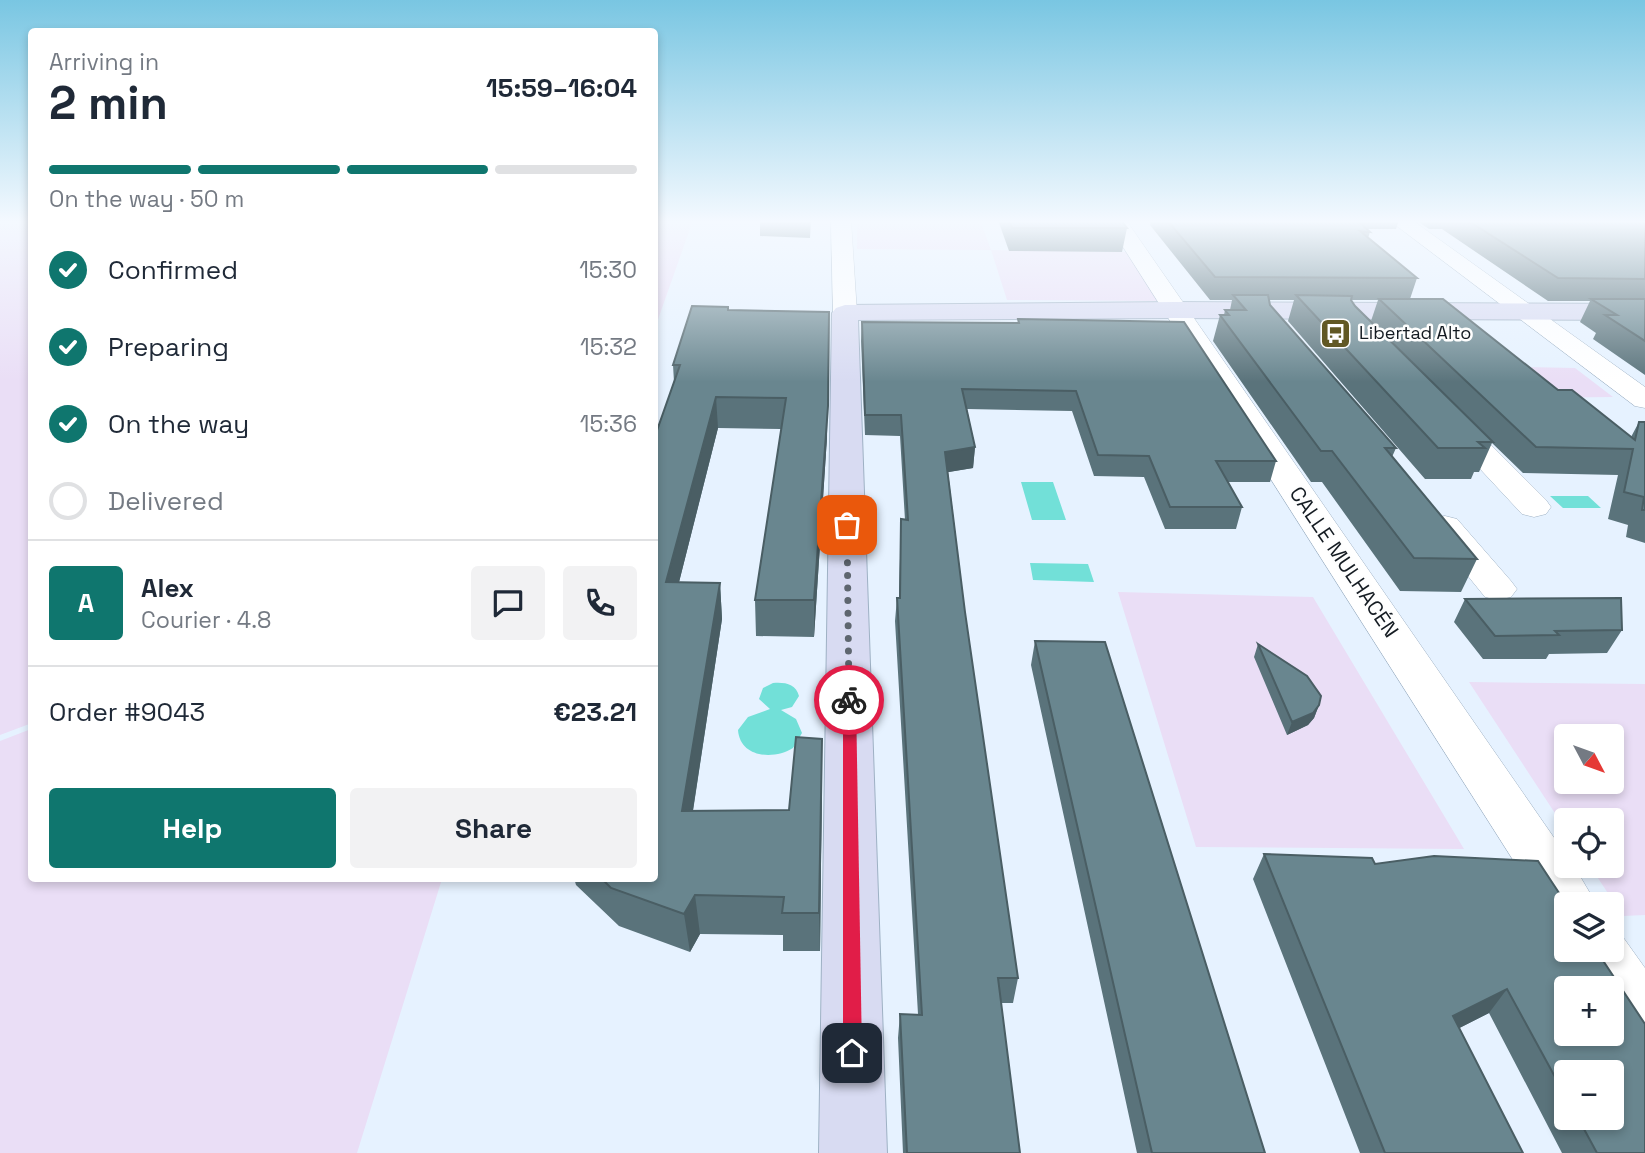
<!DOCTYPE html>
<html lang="en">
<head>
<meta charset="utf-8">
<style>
  body { margin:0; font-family:"Space Grotesk",sans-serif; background:#f2f2f3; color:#1f2937; height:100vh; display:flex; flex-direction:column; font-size:26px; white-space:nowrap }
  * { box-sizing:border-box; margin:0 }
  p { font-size:23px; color:#747a83 }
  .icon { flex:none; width:38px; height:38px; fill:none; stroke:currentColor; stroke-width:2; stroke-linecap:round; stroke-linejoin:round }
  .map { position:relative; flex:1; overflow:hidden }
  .drawer { position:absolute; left:28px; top:28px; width:630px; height:854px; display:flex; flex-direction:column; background:#fff; border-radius:7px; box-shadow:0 4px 10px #0003 }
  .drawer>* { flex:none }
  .needle { width:46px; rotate:131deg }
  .fabs { position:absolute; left:1554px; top:724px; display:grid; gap:14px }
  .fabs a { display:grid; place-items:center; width:70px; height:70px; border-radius:7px; background:#fff; box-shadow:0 4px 10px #0003; font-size:35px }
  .pin { position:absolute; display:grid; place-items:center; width:60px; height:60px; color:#fff; margin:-30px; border-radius:14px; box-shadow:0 4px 10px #0006 }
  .courier { position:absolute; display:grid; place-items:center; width:70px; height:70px; margin:-35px; border:5px solid #e11d48; border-radius:50%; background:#fff; color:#222; box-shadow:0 2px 9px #0007 }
  .summary em { font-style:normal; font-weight:600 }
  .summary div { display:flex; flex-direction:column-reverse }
  .summary { display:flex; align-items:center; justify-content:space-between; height:119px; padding:0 21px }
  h1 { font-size:46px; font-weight:600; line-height:52px }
  .bar { display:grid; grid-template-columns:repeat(4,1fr); gap:10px 7px; align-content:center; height:84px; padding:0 21px }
  .bar i { height:9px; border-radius:5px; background:#e0e1e3 }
  .bar .selected { background:#0f766e }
  .bar p { grid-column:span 4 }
  .line { display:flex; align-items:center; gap:18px; padding:0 21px; border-top:2px solid #e0e1e3 }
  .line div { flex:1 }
  .round { display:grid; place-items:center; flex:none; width:74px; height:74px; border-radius:7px; background:#f2f2f3 }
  ol { padding:0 21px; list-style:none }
  li { display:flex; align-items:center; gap:21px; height:77px }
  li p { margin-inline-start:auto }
  li .icon { padding:7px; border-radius:50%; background:#0f766e; color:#fff; stroke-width:4 }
  li:last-child { color:#747a83 }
  li i { width:38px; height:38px; border:4px solid #e0e1e3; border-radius:50% }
  .primary-button { display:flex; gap:14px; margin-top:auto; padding:14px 21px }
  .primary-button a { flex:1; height:80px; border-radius:7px; background:#0f766e; color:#fff; font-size:28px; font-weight:600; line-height:80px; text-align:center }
  .primary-button a+a { background:#f2f2f3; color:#1f2937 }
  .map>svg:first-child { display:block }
  .green { fill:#eadef6; fill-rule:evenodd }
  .water { fill:#72e0d8 }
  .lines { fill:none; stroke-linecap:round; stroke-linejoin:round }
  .street-casing { stroke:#9eb1c4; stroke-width:1 }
  .secondary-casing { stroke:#9eb1c4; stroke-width:2 }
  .street { fill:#fff; fill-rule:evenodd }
  .secondary { fill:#d8dbf2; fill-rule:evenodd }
  .wall { fill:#5a737b; fill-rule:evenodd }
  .shaded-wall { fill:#4a5e64 }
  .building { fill:#69868f; stroke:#4a5e64; stroke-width:2; fill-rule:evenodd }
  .route { fill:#e11d48 }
  .done { stroke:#5e666f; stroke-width:7; stroke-dasharray:0 12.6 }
  .labels { text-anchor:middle; stroke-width:5; stroke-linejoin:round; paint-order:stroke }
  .far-poi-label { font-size:18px; fill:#141b22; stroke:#fefefe; text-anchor:start }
  .street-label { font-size:21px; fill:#141b22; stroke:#fefefe }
</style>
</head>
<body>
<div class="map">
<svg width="1645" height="1153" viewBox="0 0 1645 1153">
  <rect width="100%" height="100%" fill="#e6f2ff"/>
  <path class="green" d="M0,220H31L32,723L0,735Z
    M655,220H693L655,328L654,220Z
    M857,220H980L991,250L1128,252L1161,301L1007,300L991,250L857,249Z
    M1406,365L1575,368L1613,397L1438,399Z
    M1118,592L1313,597L1464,849L1196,847Z
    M1469,682L1645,684V915L1623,916L1590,866H1612V821H1566V830ZM1566,737H1612V782H1566Z
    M31,729L32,878L442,879L357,1153H0V741Z"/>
  <path class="water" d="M1021,482H1053L1066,520H1032Z
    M1550,496H1588L1601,508H1563Z
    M1030,563L1088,564L1094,582L1033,580Z
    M773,683C785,682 796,684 799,696L792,707L781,710L796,719L802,733L793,748C774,760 740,758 738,730L748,717L770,709L759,699L763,688Z"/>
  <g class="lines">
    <defs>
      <path id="street" d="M831,220H851L857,313L854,318L845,320L836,318L833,313Z
        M1106,220H1126L1566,855V866H1574L1597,905H1566V926L1552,921Z
        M1389,220H1412L1645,387V408L1635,406Z
        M1451,412L1461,415L1546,500L1551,507L1546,514L1534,517L1522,514L1441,427L1436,421L1441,415Z
        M1445,516L1457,519L1511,581L1517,589L1511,597L1498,600L1485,597L1433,533L1428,526L1433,519Z
        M1612,930L1620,933L1645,968V1044C1614,1032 1612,1021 1612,989H1595L1574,950H1612Z"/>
      <path id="secondary" d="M1176,302L1645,304V320L1176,318L858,320L887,1153H819L832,313L836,308L845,305Z"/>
    </defs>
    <use href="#street" class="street-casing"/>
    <use href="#secondary" class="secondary-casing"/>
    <use href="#street" class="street"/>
    <use href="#secondary" class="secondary"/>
  </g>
  <path class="wall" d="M760,220H811L810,238L760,236Z
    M998,220H1121L1127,228L1122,252L1009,251Z
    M1151,220H1399L1396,229H1367L1370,232L1368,238L1417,278L1410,299L1631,437L1639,422H1645V543L1626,537L1628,525L1608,519L1618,475L1523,473L1492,443L1479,472H1474L1471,479H1425L1288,321L1294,300H1269L1270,305L1396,448L1392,457L1477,559L1461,592L1400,591L1322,482H1311L1213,341L1220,315H1224L1225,310H1230L1232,300H1210L1150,225ZM1351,300H1378L1371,321L1355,306Z
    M1416,220H1641L1645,222V375L1593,339L1596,333L1580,322L1590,301H1548L1442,229H1429Z
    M729,310L827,437L814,637L756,636L755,600L781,429L718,428L679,582L720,583L722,619L693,811L789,810L822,777L820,951H783V935L700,934L690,952L619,926L576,885L574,878H654L674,382L673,365Z
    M1018,319L1276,461L1270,482H1228L1242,507L1236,529H1165L1144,477L1094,476L1072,411L967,409L975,447L973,468L948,472L965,612L1018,978L1013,1003H1001L1020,1153H903L898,1038L900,1014H918L895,621L897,598H899L901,519L905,520L900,436L865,435L861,341L862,322L1018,323Z
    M1465,599L1622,630L1607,653L1549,654L1546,659H1483L1454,622Z
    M1035,641L1265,1153H1137L1031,665Z
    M1258,644L1319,705L1314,718L1308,725L1287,735L1254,657Z
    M1264,854L1375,864L1434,856L1645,1153H1562L1489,1013L1459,1028L1523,1153H1360L1253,879ZM1566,1073L1612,1118H1566Z"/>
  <path class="shaded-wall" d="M829,312L827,437L814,637V600Z
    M716,397L718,428L670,618L666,582Z
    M975,447L973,468L943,473L945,452Z
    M720,583L722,619L687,849L682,811Z
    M1319,705L1314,718L1308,725L1287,735L1292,722Z
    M822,739V777L820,951L819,913Z
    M695,895L700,934L690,952L684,914Z
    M1507,989L1489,1013L1436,1040L1453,1016Z"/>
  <path class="building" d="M763,220H810V222Z
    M1009,220H1121L1127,228H1012Z
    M1167,220H1357L1370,232L1360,231L1417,278L1215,277Z
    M1467,220H1641L1645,222V279L1558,278Z
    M1233,295H1268L1270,305L1396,448H1385L1477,559L1414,558L1332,451H1321L1220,315H1229L1225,310H1246Z
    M1296,295L1352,296L1351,300L1355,306L1493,442H1478L1485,448H1438Z
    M1379,299H1443L1558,390H1572L1635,440L1639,422H1645V510H1642L1644,497L1624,492L1633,449L1536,447Z
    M1591,299H1645V341L1605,315H1617Z
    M692,306L728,307V310L829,312L828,406L814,600H755L786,398L716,397L666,582L720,583L682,811L789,810L796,737L822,739L819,913H782L784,897L695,895L684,914L611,888L601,878H654V439L680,365H673Z
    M1018,319L1184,322L1276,461H1216L1242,507H1170L1149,456L1098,455L1076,391L962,389L975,447L945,452L965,612L1018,978H998L1020,1153H907L900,1014L922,1015L897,598H900L901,519L908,520L901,415H865L862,322L1019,323Z
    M1621,598L1622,630L1555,631L1559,635L1495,636L1465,599Z
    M1035,641L1105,642L1265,1153H1152Z
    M1258,644L1307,676L1321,696L1319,705L1313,713L1292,722Z
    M1264,854L1372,858L1375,864L1434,856L1538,861L1567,905L1566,950H1596L1645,1024V1153H1597L1578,1118H1612V1073H1566V1097L1507,989L1453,1016L1523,1153H1385ZM1566,989H1612V1034H1566Z"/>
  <linearGradient id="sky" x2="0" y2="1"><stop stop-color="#79c6e2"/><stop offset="0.58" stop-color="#f4f9ff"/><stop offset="1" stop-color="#f4f9ff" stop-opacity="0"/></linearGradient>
  <rect width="1645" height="382" fill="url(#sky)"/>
  <path class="route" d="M849,696L856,700L862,1053L859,1059L852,1062L846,1059L843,1053V700Z"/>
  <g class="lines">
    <path class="done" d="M847,525L849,700"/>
  </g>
  <defs>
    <symbol id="bus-square" viewBox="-11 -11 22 22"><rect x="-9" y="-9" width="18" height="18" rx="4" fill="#615824" stroke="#fefefe"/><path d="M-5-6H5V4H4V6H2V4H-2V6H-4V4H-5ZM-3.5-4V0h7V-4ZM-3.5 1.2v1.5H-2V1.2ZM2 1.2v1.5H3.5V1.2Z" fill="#fff"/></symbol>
  </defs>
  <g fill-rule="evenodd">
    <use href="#bus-square" x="1318" y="316" width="35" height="35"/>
  </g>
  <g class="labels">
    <g class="far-poi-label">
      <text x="1359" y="339">Libertad Alto</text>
    </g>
    <g class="street-label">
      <text transform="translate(1344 562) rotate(56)" y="7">CALLE MULHACÉN</text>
    </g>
  </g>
</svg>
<div class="fabs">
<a><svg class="needle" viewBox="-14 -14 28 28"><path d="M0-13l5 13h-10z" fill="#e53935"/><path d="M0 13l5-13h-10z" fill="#747a83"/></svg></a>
<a><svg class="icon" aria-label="locate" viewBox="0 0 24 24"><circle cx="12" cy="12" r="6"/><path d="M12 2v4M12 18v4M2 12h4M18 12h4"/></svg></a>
<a><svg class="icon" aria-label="layers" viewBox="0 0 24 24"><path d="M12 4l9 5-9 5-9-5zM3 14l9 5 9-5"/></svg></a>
<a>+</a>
<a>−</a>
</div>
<div class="pin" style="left:847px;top:525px;background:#ea580c"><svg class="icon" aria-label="bag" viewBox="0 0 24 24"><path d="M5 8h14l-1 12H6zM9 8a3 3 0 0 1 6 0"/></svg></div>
<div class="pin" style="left:852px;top:1053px;background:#1f2937"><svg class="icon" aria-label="home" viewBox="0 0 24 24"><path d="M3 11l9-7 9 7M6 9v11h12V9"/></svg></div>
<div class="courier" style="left:849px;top:700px"><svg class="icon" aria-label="bike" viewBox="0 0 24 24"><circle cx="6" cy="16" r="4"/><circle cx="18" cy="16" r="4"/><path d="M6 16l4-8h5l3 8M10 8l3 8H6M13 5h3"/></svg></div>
<section class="drawer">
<div class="summary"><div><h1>2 min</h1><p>Arriving in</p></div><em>15:59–16:04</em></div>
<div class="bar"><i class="selected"></i><i class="selected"></i><i class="selected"></i><i></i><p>On the way · 50 m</p></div>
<ol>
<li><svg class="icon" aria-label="check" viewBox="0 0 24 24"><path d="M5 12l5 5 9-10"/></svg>Confirmed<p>15:30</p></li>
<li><svg class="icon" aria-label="check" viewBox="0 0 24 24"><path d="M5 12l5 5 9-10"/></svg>Preparing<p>15:32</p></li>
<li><svg class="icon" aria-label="check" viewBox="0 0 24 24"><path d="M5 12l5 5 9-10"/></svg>On the way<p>15:36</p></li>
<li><i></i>Delivered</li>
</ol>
<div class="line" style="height:126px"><b class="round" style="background:#0f766e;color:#fff">A</b><div><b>Alex</b><p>Courier · 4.8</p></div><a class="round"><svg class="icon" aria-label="chat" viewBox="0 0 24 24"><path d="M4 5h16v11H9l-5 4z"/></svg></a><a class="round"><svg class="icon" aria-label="phone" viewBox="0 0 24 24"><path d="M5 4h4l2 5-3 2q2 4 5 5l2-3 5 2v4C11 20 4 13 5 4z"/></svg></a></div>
<div class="line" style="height:91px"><div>Order #9043</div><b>€23.21</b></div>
<div class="primary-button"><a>Help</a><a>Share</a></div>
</section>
</div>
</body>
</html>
